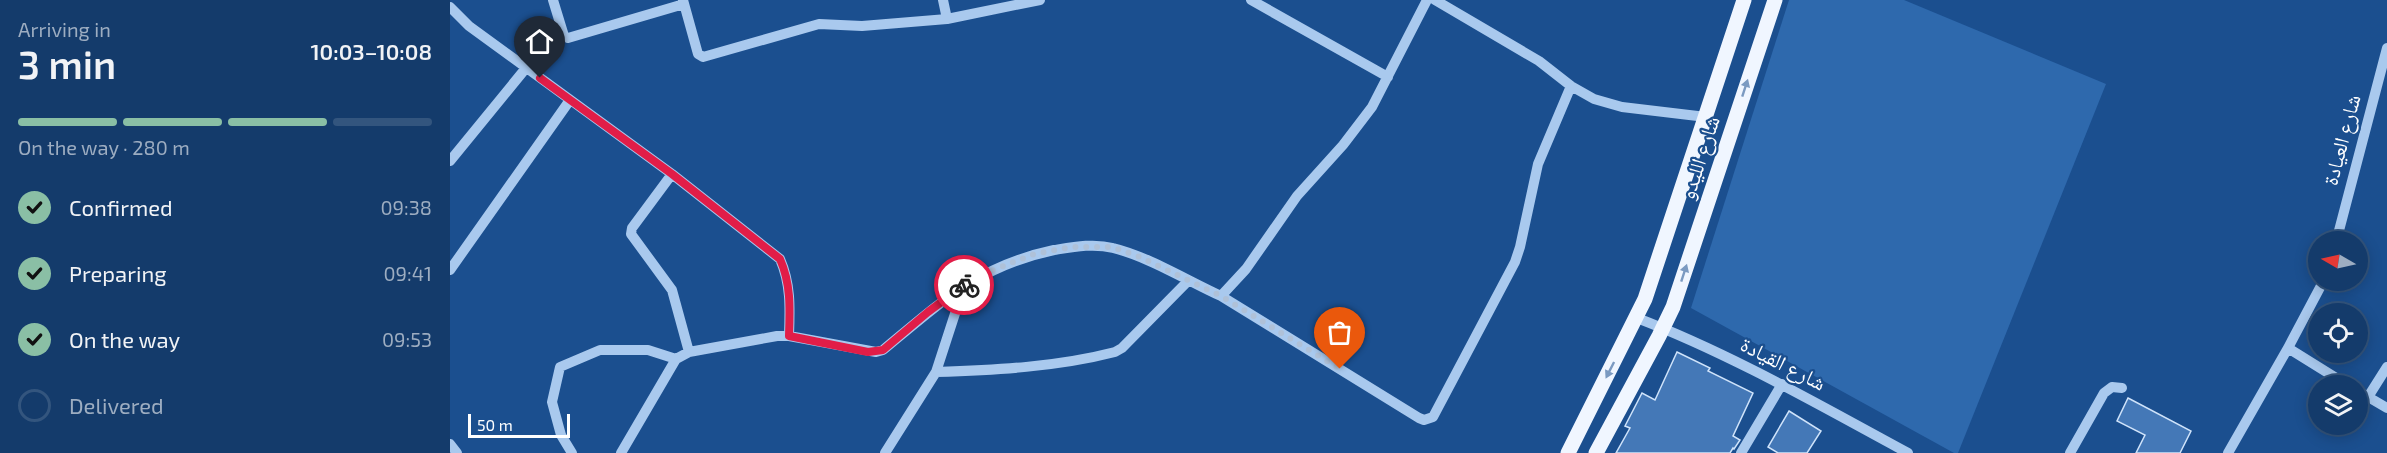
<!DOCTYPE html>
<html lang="en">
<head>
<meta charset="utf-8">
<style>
  body { margin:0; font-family:"Exo 2","Noto Naskh Arabic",sans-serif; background:#1d4271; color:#f1f3f6; height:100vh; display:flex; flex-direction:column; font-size:22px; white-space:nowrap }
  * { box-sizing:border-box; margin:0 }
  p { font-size:20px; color:#9dadc1 }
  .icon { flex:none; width:33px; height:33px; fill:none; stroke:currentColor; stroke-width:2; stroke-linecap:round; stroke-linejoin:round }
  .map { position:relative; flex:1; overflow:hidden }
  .panel { display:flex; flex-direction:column; background:#143b6b; width:450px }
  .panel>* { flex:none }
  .needle { width:39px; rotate:279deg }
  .fabs { position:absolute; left:1858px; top:231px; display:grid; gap:12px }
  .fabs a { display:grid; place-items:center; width:60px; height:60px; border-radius:50%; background:#143b6b; box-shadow:0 3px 15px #0003,0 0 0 2px #33557e; font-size:30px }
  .scale { position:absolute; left:18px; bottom:15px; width:102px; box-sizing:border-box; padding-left:6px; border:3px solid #fff; border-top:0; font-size:16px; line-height:21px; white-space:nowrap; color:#fff; -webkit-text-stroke:4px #1b4f8f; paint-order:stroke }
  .pin { position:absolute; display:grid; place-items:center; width:51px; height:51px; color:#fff; margin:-62px -26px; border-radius:50% 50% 50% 0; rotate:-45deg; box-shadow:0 0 6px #0007 }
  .pin .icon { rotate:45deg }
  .courier { position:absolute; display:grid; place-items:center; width:60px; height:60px; margin:-30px; border:4px solid #e11d48; border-radius:50%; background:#fff; color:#222; box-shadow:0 2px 8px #0007 }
  .head em { font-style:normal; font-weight:600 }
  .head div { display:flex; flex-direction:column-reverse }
  .head { display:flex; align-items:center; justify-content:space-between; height:102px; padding:0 18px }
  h1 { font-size:39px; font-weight:600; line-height:45px }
  .bar { display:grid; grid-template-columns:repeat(4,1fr); gap:9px 6px; align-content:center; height:72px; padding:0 18px }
  .bar i { height:8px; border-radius:4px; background:#33557e }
  .bar .on { background:#8abfa5 }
  .bar p { grid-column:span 4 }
  ol { padding:0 18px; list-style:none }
  li { display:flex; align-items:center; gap:18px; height:66px }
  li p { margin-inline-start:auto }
  li .icon { padding:6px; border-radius:50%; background:#8abfa5; color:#111; stroke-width:4 }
  li:last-child { color:#9dadc1 }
  li i { width:33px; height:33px; border:3px solid #33557e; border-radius:50% }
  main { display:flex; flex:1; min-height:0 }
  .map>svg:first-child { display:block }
  .green { fill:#2e69ad }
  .building { fill:#4478b7; stroke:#cfe3fa; stroke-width:1.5 }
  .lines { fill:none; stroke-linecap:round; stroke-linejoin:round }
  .minor { stroke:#a9c9ee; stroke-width:10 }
  .major { stroke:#f0f6ff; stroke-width:15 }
  .oneway { fill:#7b9ac1 }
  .done { stroke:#afc1d8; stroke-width:6; stroke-dasharray:0 10.8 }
  .route { stroke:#e11d48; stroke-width:8 }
  .labels { text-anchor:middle; stroke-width:4.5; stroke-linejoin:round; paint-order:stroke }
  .street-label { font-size:21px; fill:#fff; stroke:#1b4f8f }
</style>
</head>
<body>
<main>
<section class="panel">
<div class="head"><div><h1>3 min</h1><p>Arriving in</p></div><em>10:03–10:08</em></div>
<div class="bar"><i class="on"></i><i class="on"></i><i class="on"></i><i></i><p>On the way · 280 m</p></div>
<ol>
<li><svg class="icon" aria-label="check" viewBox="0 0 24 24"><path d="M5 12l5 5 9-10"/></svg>Confirmed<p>09:38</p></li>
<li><svg class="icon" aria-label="check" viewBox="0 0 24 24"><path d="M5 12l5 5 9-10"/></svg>Preparing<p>09:41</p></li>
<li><svg class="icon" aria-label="check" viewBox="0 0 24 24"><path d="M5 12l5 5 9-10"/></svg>On the way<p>09:53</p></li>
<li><i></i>Delivered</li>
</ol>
</section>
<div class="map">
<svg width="1937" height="453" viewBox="0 0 1937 453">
  <rect width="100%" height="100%" fill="#1b4f8f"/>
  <path class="green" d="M1339,0H1454L1656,84L1508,453H1504L1241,308Z"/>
  <path class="building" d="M1227,352L1260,368L1258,371L1303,393L1283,436L1290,440L1284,449L1283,448L1280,453H1166L1180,428L1175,426L1192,393L1205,400Z
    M1678,398L1741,431L1730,453H1686L1695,435L1667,421Z
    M1339,411L1371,431L1357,453H1328L1318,447Z"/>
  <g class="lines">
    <path class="minor" d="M103,0L114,36L118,38L234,4
      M233,0L248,54L253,57L369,24L412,26L497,19L590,0
      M493,0L497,19
      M801,0L938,77
      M985,0L1089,61L1121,86L1144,99L1172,107L1256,117
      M0,7L19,26L222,174L330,259C341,284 340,308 339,336L426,352L433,350C490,303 528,266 604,250C623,247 644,243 663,248C697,256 738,281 771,296L796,269L847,196L893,145L922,107L977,0
      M0,161L76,68
      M222,174L182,228L181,234L222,290L239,352
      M1886,242L1937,48
      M0,270L120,100
      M771,296L969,418L974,420L983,417L1065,262L1070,247L1088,164L1121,86
      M1187,318C1281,354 1369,405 1458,453
      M1838,348L1899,386
      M486,372C546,370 607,367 665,352L672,348L738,281
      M1908,391L1937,408
      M1918,397L1937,367
      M0,444L7,453
      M122,453L111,435L102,402L110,367L150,350H198L226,359
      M171,453L226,359L239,352L327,336H339
      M435,453L486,372L514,286
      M1291,453L1332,384
      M1620,453L1654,393L1662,387L1672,388
      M1778,453L1838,348L1874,280"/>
    <path class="major" d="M1118,453L1195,299L1294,0
      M1146,453L1209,336L1223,307L1325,0"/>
  </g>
  <defs><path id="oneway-solid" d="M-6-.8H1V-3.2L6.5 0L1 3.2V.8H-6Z" transform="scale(1.5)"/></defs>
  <g class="oneway">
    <use href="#oneway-solid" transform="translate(1295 88) rotate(-72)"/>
    <use href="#oneway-solid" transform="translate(1234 273) rotate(-72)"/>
    <use href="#oneway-solid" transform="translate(1160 370) rotate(117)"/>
  </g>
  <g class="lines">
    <path class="done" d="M514,285L531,275L584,254L622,247H662L690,257L771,296L890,369"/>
    <path class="route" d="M90,78L222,174L330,259C341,284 340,308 339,336L418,352L433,350L478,312L514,285"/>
  </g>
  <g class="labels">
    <g class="street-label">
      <text transform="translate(1892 140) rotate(-75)" y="7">شارع العيادة</text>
      <text transform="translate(1250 158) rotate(-72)" y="7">شارع الليدو</text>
      <text transform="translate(1333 364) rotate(27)" y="7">شارع القيادة</text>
    </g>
  </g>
</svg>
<div class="fabs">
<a><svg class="needle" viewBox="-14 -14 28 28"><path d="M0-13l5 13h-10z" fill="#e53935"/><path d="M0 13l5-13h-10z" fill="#9dadc1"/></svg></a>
<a><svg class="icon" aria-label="locate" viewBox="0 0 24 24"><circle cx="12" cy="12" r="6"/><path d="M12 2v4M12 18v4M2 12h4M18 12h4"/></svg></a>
<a><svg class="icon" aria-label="layers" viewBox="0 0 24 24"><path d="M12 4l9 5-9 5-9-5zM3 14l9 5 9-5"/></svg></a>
</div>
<div class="scale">50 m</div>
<div class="pin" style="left:890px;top:369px;background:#ea580c"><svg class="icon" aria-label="bag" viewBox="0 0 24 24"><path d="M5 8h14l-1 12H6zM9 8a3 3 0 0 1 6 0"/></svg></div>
<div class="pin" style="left:90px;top:78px;background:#1f2937"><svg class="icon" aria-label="home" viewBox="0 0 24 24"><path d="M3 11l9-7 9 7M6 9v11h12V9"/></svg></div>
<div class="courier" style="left:514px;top:285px"><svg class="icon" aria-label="bike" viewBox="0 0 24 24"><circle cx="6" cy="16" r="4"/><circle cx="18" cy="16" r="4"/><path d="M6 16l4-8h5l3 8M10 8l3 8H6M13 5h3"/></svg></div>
</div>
</main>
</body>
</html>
